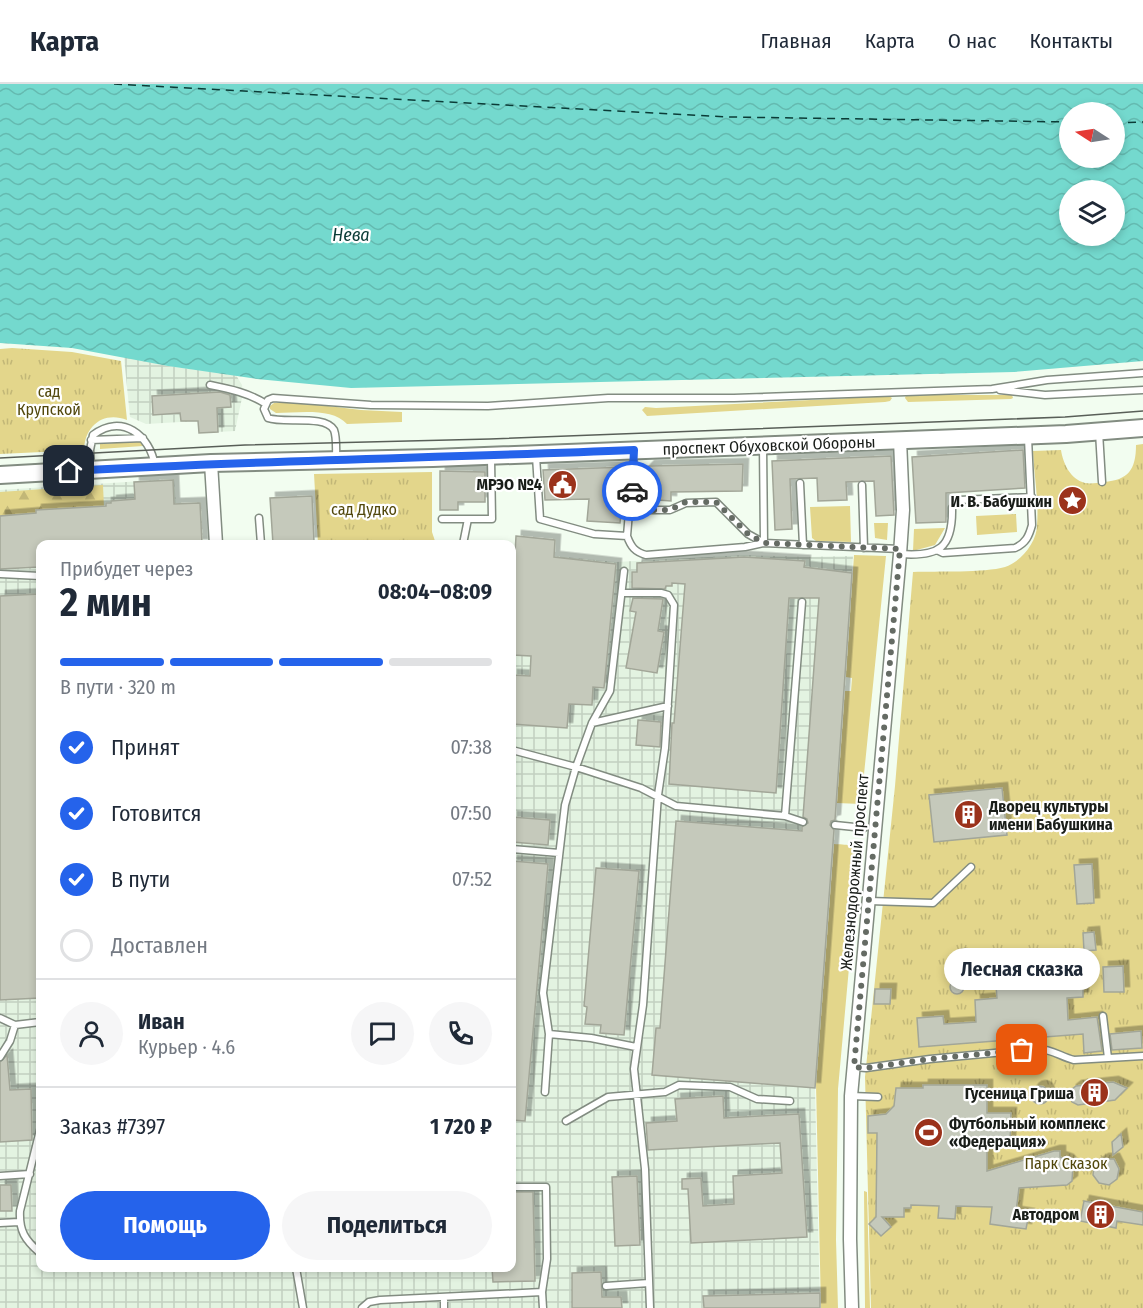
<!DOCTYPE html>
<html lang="ru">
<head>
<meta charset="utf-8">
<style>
  body { margin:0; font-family:"Fira Sans Condensed",sans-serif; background:#f6f6f7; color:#1f2937; height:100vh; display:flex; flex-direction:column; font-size:22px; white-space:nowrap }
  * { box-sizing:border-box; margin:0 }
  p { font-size:20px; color:#747a83 }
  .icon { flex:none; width:33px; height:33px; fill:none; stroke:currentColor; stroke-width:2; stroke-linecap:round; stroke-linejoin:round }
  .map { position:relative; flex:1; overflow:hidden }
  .drawer { position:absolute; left:36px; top:456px; width:480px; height:732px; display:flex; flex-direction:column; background:#fff; border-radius:12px; box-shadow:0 3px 9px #0003 }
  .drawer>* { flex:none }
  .needle { width:39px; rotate:282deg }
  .buttons { position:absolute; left:1059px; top:18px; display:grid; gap:12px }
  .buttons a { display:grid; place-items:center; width:66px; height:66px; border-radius:50%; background:#fff; box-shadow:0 3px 9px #0003; font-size:30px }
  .pin { position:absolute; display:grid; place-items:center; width:51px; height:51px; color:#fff; margin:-26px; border-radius:12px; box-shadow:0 3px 9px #0006 }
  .courier { position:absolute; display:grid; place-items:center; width:60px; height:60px; margin:-30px; border:4px solid #2563eb; border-radius:50%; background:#fff; color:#222; box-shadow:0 2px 8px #0007 }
  .bubble { position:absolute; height:42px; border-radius:21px; background:#fff; box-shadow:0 3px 9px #0003; font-size:20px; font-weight:700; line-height:42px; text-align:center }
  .overview em { font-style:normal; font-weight:700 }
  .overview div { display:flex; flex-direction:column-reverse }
  .overview { display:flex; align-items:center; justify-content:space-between; height:102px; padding:0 24px }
  h1 { font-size:39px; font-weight:700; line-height:45px }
  .bar { display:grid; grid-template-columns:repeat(4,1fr); gap:9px 6px; align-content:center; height:72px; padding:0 24px }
  .bar i { height:8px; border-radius:4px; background:#e0e1e3 }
  .bar .current { background:#2563eb }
  .bar p { grid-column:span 4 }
  .line { display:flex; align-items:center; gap:15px; padding:0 24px; border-top:2px solid #e0e1e3 }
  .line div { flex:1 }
  .round { display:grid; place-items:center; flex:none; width:63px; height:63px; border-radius:32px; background:#f6f6f7 }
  ol { padding:0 24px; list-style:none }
  li { display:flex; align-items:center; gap:18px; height:66px }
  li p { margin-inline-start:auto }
  li .icon { padding:6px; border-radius:50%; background:#2563eb; color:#fff; stroke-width:4 }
  li:last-child { color:#747a83 }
  li i { width:33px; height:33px; border:3px solid #e0e1e3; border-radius:50% }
  .button { display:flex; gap:12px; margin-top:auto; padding:12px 24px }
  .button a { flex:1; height:69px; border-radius:36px; background:#2563eb; color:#fff; font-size:24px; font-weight:700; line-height:69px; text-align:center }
  .button a+a { background:#f6f6f7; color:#1f2937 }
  header { display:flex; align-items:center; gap:36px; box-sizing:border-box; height:84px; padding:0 30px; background:#fff; border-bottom:2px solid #e0e1e3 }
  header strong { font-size:28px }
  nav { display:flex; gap:33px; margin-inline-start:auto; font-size:21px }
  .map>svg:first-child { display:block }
  .industrial { fill:url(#industrial-grid) }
  .grass { fill:#e3d68b }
  .forest { fill:url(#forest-firs) }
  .park { fill:url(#park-tufts) }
  .water { fill:url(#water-waves); fill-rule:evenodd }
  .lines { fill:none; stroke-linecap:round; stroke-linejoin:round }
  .ferry { stroke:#0b3c37; stroke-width:1.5; stroke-dasharray:8 6; stroke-linecap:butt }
  .building { fill:#c5c9bb; stroke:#a2a698; stroke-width:1.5; filter:url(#shadow) }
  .service-casing { stroke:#828c81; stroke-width:9 }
  .minor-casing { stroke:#828c81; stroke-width:15 }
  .secondary-casing { stroke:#828c81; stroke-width:20 }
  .service { stroke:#fff; stroke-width:6 }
  .minor { stroke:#fff; stroke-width:12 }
  .secondary { stroke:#fff; stroke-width:16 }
  .tram { stroke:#595f58; stroke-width:1.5 }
  .done { stroke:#656b64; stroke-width:6; stroke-dasharray:0 10.8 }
  .route { stroke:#2563eb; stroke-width:8 }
  .labels { text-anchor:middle; stroke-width:4.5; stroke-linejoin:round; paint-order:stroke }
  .park-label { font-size:16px; fill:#51470b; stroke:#fff }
  .street-label { font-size:16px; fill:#191d19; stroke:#fff }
  .poi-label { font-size:16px; font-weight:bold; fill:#191d19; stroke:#fff; text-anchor:end }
  .water-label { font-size:18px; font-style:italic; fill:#0b3c37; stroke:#fff }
</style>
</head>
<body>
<header>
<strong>Карта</strong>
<nav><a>Главная</a><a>Карта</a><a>О нас</a><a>Контакты</a></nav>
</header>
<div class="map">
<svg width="1143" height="1224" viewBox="0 0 1143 1224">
  <defs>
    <pattern id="industrial-grid" width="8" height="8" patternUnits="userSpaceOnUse" patternTransform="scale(1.5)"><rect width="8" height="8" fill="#e3f3e1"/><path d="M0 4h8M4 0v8" fill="none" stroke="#c2d0c0"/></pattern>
    <pattern id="forest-firs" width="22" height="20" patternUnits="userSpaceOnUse" patternTransform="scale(1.5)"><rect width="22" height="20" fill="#e3d68b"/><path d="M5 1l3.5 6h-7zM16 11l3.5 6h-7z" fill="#c2b777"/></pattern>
    <pattern id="park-tufts" width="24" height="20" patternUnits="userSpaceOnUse" patternTransform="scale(1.5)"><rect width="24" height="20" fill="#e3d68b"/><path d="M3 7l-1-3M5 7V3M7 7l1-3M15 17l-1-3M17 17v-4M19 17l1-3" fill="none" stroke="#c2b777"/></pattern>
    <pattern id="water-waves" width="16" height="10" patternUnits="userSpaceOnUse" patternTransform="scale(1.5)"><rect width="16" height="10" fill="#74d9ce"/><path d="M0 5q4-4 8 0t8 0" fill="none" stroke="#64bab0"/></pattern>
    <filter id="shadow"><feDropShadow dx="5.5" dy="-5.5" stdDeviation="0" flood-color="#0004"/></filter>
  </defs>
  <rect width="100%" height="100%" fill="#f2fdf0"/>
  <path class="industrial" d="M124,273L168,282L236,291L242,301L243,309L235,347L199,349L198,337L146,340L130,333Z
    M174,395L176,420L201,418L203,460H40V1184H512V468L616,478L744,471L805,473L853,472L815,1004L820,1224H0V406Z"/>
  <path class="grass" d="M906,311H1012L1013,314L1011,315L908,318L905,314Z
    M889,312L892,314L890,317L885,318L647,332L642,326L645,323L656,324Z
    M295,318L361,326L402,328V338L347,340C332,323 297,329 276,329L270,325V322L274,319Z
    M142,357L143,362L100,365V360Z
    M850,422L851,458L816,457L812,454L810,423Z
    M874,439H888L887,456L875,454Z
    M945,444L935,461L913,467L914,445Z
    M854,471L886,472L861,720L837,719L845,607H851L852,594L846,593Z
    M834,760C845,761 858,759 859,773L838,1005L836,1156L838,1224H821L816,1000Z
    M864,1107L867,1108L870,1224H865Z"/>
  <path class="forest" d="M103,401L104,424L0,432V408Z"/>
  <path class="park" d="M12,264L72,268L121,277L127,336C104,327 85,341 84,366L0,370V265Z
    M1143,360V1224H871L865,993L895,702L913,488C937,487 984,489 1005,483C1021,478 1037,458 1037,441C1039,417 1034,391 1033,367L1061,366C1063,379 1070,395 1085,399C1090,400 1098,399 1104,398C1128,396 1136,386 1136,361Z
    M432,388V448L436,460H318L314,390Z
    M1016,430L1017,448L977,451L976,432Z"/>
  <path class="water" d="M0,0H1143V277L1014,288L351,304L257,295L168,282L72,264L0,259ZM1070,28H1114V74H1070ZM1070,106H1114V152H1070Z"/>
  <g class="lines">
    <path class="ferry" d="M114,0L729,33L1070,38
      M1114,39L1143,38"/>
  </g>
  <path class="building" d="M220,308L230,311L231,323L217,324L218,348L199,349L198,337H181L180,329L153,331L152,312Z
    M1023,366L1025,404L946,409V438L916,439L912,373Z
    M891,372L894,431L876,432L874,397L846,398L847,416L818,417L817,394L790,395L792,445L775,446L772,377Z
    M743,380L742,407L671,408V417L643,415L645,386L649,382Z
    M626,383L620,439L587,437L589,415L545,416L543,386Z
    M440,387L485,388V418H458V426H440Z
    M173,396L174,420L200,419L202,460H40V483L0,485V432L36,429V426L106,422V419H111V417L135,415L134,398Z
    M312,412L314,458L273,460L270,414Z
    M516,452L555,456L554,473L616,480L604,604L593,603L592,621L569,620L567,644L512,640V591L530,592L531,572L512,571V469L515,470Z
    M744,473L805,477L804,483L852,489L835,736L831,737L830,741L834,746L815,1004L652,991L656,944H660L676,737L802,747V743L808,739L807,735L803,733L819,514H789L776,709L669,700L672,639H674L685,500L672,499V502H666L665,505L632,504V488H637V479Z
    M40,510V914L0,916V512Z
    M633,514L663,515L658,547L664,548L657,589L626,584L636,528L630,527Z
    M638,636L661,638L660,663L636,661Z
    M1002,704L1007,751L934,758L929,711Z
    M512,733L550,736L548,761L512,758Z
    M512,777L548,780L525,1037L512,1036Z
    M1092,780L1094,819L1077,820L1074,781Z
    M596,784L639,787L624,951L600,949L601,941L585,940L587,923L584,922Z
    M1094,848L1096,866L1084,867L1083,849Z
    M961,870L965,873L966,878L959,886L954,880L953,875L956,871Z
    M1054,873L1057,904L1083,902V913L1067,914L1068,936L1097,933L1102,967L1084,969L1083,950L919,963L917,934L943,932L944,940L976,938L975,916L997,914L994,878Z
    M1123,882L1124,908H1104L1103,883Z
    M950 903a7 7 0 1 1 14 0a7 7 0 1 1-14 0Z
    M875,905H891L890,920H874Z
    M1141,947L1142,964L1112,966L1110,950Z
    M7,971L10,1006L31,1005L32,1056L0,1058V978Z
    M1113,998L1127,1004L1115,1016L1078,1021L1072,1018L1070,1012L1071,1006L1076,1002Z
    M923,1001H987V1029H1011L1010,1060L987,1059V1087L1054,1067H1060V1073L1068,1076L1073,1082L1072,1097L1067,1101L1019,1104L1016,1128L1029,1130L1026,1145L990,1140L992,1123L956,1122L955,1135L938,1134L939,1122L911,1121V1124H904V1133H882L891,1143L881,1152L869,1140L876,1133L877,1049H868V1032L886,1030L894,1022L896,1004H923Z
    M1031 1011a9 9 0 1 1 18 0a9 9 0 1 1-18 0Z
    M723,1012L724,1034L799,1030L807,1153L691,1159L688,1105H682V1095L701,1094L703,1122L734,1120L733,1092L782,1089L780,1059L648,1066L646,1039L677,1037L675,1015Z
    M1121,1050L1123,1063L1113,1071L1112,1058Z
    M1103,1075H1114L1119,1085L1117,1095L1109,1101L1099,1099L1093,1091L1094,1081Z
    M637,1092L640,1161L615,1162L612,1093Z
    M0,1101H11L12,1127H0Z
    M512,1108H533L535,1197L493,1198L492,1184H512Z
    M1084,1117L1143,1128V1141L1117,1137L1116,1144L1080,1137Z
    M601,1188L602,1213H621L622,1224H572V1189Z
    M820,1209V1224H704L703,1212Z"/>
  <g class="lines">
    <defs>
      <path id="service" d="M210,301C230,305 249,309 266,320
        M1000,306L1045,311L1143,306
        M1099,348L1102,398
        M91,356L143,354
        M634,368L627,452C631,463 635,468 646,471L745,463L764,459L900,465
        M536,372L540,435L594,450L627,452
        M336,375C336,367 337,354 334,346C325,330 284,340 268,334L264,325L268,316L273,314L371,321L488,322L608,314H734L992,305L1047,296L1143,289
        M91,384L90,366L93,351C122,329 150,351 155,382
        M800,399L803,461
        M862,401L864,464
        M630,426H670L686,419L716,418L748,450L764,459L763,362
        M259,434L261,460
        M442,435H492L491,375
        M463,460L468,435
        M937,466L943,469L1015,464C1026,459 1029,452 1032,441L1028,354
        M900,470C939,473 953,464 952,424L959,416L1032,413
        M0,490L40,492
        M623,509H661L668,511L674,521L665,664L658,711L643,921L634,985L645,1085L650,1224
        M592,639L668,622
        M512,666L576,683L641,704L676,722L785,732L802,518
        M785,732L803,738
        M835,741L864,744
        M512,765L559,769
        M869,817L933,819L971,783
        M1103,932L1108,974
        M0,934L15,941L40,938
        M549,950L591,954L636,963
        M0,973L10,957L15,941
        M854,983L866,984L930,975L1038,965C1052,965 1061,973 1074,976L1143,972
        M545,1008L549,950L543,909L565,721L576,683L592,639L610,607L624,487
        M851,1012L878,1013
        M566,1037L608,1013L665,1008L679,1001L730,1003L757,1015L790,1017
        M40,1046L20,1127C19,1147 25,1156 40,1169
        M0,1092L30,1090
        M512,1103H546L547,1175L542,1208
        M0,1139L19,1138
        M296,1184L303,1224
        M606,1202L649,1199
        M444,1213V1224
        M362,1224L369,1218L380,1216L542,1208L543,1224"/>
      <path id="minor" d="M211,379L216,460
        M852,1224L850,1155L851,1012L900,470L903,426L900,356"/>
      <path id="secondary" d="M0,391L211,379L433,374L1066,350L1143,344"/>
    </defs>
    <use href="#service" class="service-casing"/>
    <use href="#minor" class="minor-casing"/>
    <use href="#secondary" class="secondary-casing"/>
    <use href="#service" class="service"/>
    <use href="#minor" class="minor"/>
    <use href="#secondary" class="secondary"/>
    <path class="tram" d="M0,374L245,361L490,355L1065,333L1143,327"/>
  </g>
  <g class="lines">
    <path class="done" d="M632,407L630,426H670L686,418H716L748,450L764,459L900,465L854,983L866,984L930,975L1022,966"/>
    <path class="route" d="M69,387C257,376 446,374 634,366L632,407"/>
  </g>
  <defs>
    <symbol id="civic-disc" viewBox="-11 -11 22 22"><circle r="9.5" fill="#9b321b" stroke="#fff"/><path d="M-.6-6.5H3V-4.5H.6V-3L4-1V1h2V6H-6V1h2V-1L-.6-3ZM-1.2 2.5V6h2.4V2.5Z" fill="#fff"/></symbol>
    <symbol id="sight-disc" viewBox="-11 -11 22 22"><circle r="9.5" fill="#9b321b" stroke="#fff"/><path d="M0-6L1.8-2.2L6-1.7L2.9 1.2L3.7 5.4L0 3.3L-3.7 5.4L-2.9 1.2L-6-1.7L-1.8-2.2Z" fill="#fff"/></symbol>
    <symbol id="building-disc" viewBox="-11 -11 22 22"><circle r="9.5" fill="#9b321b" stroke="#fff"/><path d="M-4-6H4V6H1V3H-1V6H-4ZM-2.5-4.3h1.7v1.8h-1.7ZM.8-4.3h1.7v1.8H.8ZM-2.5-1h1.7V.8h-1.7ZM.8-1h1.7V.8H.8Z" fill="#fff"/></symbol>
    <symbol id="stadium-disc" viewBox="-11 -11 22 22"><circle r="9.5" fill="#9b321b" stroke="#fff"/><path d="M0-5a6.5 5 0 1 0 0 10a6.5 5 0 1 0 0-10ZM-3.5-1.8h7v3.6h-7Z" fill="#fff"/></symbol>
  </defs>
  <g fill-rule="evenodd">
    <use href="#civic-disc" x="546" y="384" width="33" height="33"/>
    <use href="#sight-disc" x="1056" y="400" width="33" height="33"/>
    <use href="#building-disc" x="952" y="714" width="33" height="33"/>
    <use href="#building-disc" x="1078" y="992" width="33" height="33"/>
    <use href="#stadium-disc" x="912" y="1032" width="33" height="33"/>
    <use href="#building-disc" x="1084" y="1114" width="33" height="33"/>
  </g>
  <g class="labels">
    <g class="park-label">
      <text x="49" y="313">сад<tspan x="49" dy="18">Крупской</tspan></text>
      <text x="364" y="431">сад Дудко</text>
      <text x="1066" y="1085">Парк Сказок</text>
    </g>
    <g class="street-label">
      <text transform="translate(769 361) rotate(-2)" y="6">проспект Обуховской Обороны</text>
      <text transform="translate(854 788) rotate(-85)" y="6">Железнодорожный проспект</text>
    </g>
    <g class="poi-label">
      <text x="542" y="406">МРЭО №4</text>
      <text x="1052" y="423">И. В. Бабушкин</text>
      <text x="989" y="728" text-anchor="start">Дворец культуры<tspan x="989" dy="18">имени Бабушкина</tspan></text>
      <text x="1074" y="1015">Гусеница Гриша</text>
      <text x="949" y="1045" text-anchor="start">Футбольный комплекс<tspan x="949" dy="18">«Федерация»</tspan></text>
      <text x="1079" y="1136">Автодром</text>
    </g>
    <g class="water-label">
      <text x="351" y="157">Нева</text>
    </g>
  </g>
</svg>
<div class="buttons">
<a><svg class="needle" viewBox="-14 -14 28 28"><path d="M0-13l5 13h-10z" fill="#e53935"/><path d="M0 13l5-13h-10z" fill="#747a83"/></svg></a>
<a><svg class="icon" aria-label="layers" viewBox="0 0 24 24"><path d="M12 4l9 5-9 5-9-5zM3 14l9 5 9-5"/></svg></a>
</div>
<div class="pin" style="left:1022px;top:966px;background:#ea580c"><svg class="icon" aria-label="bag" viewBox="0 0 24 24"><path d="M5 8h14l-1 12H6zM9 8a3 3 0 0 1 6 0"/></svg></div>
<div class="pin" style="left:69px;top:387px;background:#1f2937"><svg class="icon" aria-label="home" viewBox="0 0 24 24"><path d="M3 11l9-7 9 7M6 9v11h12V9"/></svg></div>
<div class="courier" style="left:632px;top:407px"><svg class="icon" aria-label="car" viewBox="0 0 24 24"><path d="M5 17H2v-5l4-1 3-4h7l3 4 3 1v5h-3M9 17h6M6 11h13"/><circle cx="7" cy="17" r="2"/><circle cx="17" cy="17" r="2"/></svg></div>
<div class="bubble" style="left:944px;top:864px;width:156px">Лесная сказка</div>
<section class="drawer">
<div class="overview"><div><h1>2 мин</h1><p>Прибудет через</p></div><em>08:04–08:09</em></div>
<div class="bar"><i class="current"></i><i class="current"></i><i class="current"></i><i></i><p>В пути · 320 m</p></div>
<ol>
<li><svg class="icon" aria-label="check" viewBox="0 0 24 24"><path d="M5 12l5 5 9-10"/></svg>Принят<p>07:38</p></li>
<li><svg class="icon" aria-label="check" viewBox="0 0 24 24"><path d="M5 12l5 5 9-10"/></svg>Готовится<p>07:50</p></li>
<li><svg class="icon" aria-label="check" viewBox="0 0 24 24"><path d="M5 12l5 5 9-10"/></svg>В пути<p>07:52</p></li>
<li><i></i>Доставлен</li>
</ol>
<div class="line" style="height:108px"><a class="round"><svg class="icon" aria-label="person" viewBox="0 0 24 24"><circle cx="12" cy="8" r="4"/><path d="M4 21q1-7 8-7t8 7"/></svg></a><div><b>Иван</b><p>Курьер · 4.6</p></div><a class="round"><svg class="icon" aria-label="chat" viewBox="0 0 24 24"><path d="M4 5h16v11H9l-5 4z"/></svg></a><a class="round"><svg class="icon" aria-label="phone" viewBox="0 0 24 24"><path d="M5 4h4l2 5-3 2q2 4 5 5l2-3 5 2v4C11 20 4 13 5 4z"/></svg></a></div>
<div class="line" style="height:78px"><div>Заказ #7397</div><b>1 720 ₽</b></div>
<div class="button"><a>Помощь</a><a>Поделиться</a></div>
</section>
</div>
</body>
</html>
